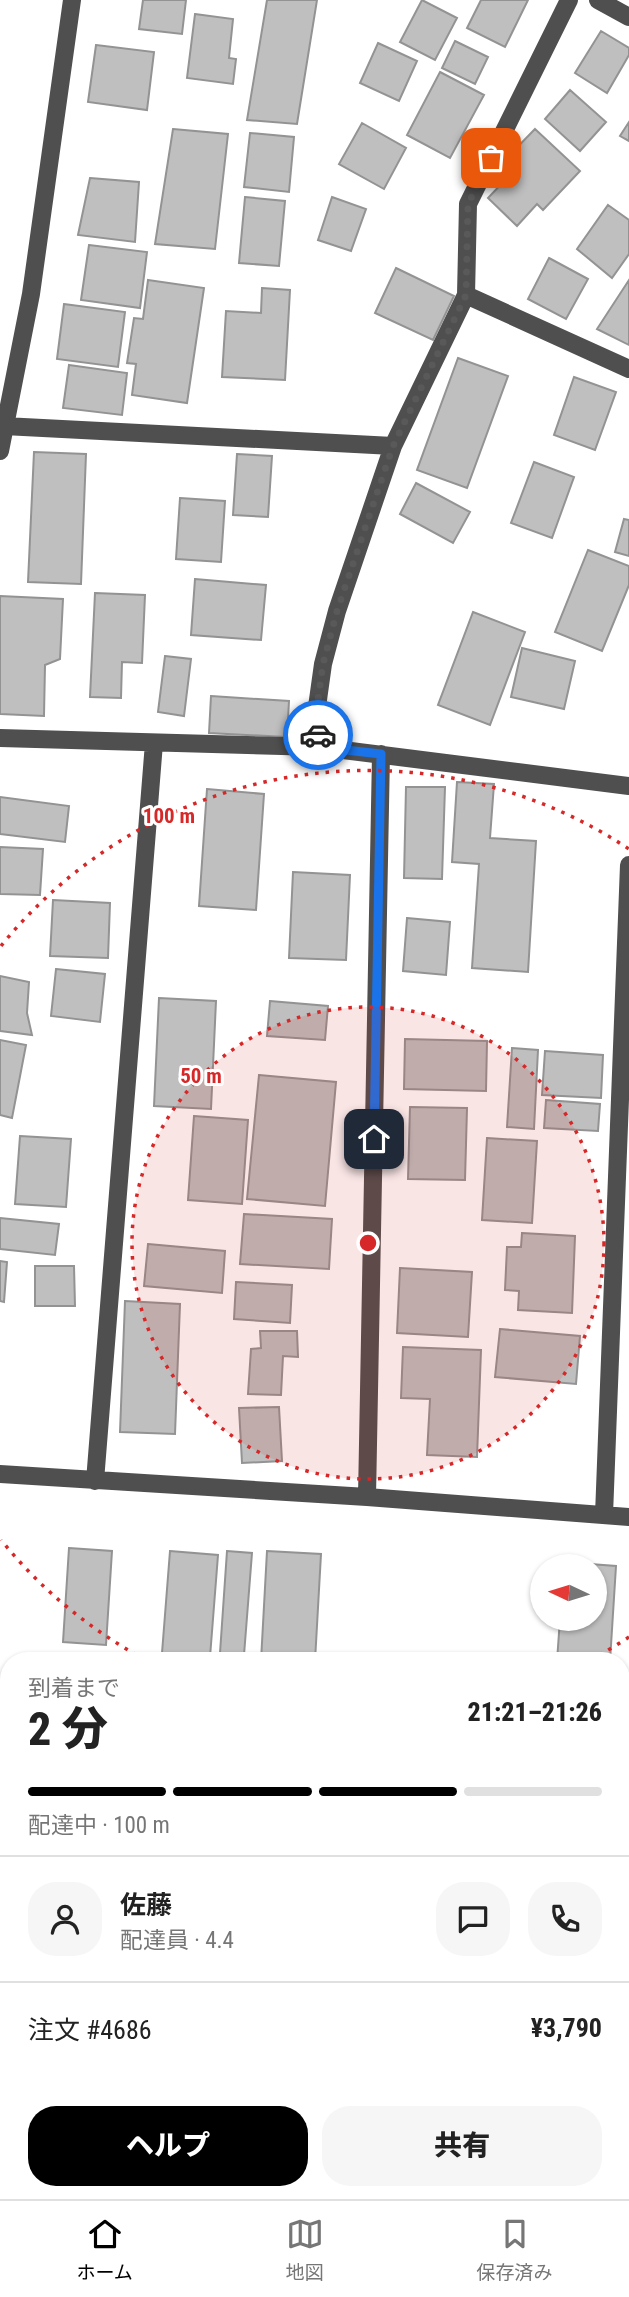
<!DOCTYPE html>
<html lang="ja">
<head>
<meta charset="utf-8">
<style>
  body { margin:0; font-family:"Roboto Condensed","Noto Sans JP",sans-serif; background:#f6f6f6; color:#222; height:100vh; display:flex; flex-direction:column; font-size:26px; white-space:nowrap }
  * { box-sizing:border-box; margin:0 }
  p { font-size:23px; color:#767676 }
  .icon { flex:none; width:38px; height:38px; fill:none; stroke:currentColor; stroke-width:2; stroke-linecap:round; stroke-linejoin:round }
  .map { position:relative; flex:1; overflow:hidden }
  .drawer { position:absolute; left:0px; top:1652px; width:630px; height:548px; display:flex; flex-direction:column; background:#fff; border-radius:28px 28px 0 0; box-shadow:0 2px 5px #0004 }
  .drawer>* { flex:none }
  .needle { width:46px; rotate:274deg }
  .fabs { position:absolute; left:530px; top:1554px; display:grid; gap:14px }
  .fabs a { display:grid; place-items:center; width:77px; height:77px; border-radius:50%; background:#fff; box-shadow:0 2px 5px #0004; font-size:35px }
  .pin { position:absolute; display:grid; place-items:center; width:60px; height:60px; color:#fff; margin:-30px; border-radius:14px; box-shadow:0 4px 10px #0006 }
  .courier { position:absolute; display:grid; place-items:center; width:70px; height:70px; margin:-35px; border:5px solid #1a73e8; border-radius:50%; background:#fff; color:#222; box-shadow:0 2px 9px #0007 }
  .headline em { font-style:normal; font-weight:800 }
  .headline div { display:flex; flex-direction:column-reverse }
  .headline { display:flex; align-items:center; justify-content:space-between; height:119px; padding:0 28px }
  h1 { font-size:46px; font-weight:800; line-height:52px }
  .bar { display:grid; grid-template-columns:repeat(4,1fr); gap:10px 7px; align-content:center; height:84px; padding:0 28px }
  .bar i { height:9px; border-radius:5px; background:#e0e0e0 }
  .bar .active { background:#000 }
  .bar p { grid-column:span 4 }
  .line { display:flex; align-items:center; gap:18px; padding:0 28px; border-top:2px solid #e0e0e0 }
  .line div { flex:1 }
  .round { display:grid; place-items:center; flex:none; width:74px; height:74px; border-radius:28px; background:#f6f6f6 }
  .primary-button { display:flex; gap:14px; margin-top:auto; padding:14px 28px }
  .primary-button a { flex:1; height:80px; border-radius:28px; background:#000; color:#fff; font-size:28px; font-weight:800; line-height:80px; text-align:center }
  .primary-button a+a { background:#f6f6f6; color:#222 }
  .dock { display:flex; justify-content:space-around; align-items:center; height:98px; border-top:2px solid #e0e0e0; background:#fff; font-size:19px; color:#767676 }
  .dock a { display:grid; justify-items:center; gap:4px }
  .dock .active { color:#000 }
  .map>svg:first-child { display:block }
  .green { fill:#d6d6d6 }
  .building { fill:#bfbfbf; stroke:#939393; stroke-width:2 }
  .lines { fill:none; stroke-linecap:round; stroke-linejoin:round }
  .highway-casing { stroke:#dbdbdb; stroke-width:24 }
  .minor { stroke:#4f4f4f; stroke-width:18 }
  .highway { stroke:#000; stroke-width:21 }
  .done { stroke:#595959; stroke-width:7; stroke-dasharray:0 12.6 }
  .route { stroke:#1a73e8; stroke-width:9 }
  .ring { fill:none; stroke:#d62828; stroke-width:3.5; stroke-dasharray:3.5 7 }
  .centre { fill:#d62828; stroke:#fff; stroke-width:3.5 }
  .ring-label { font-size:21px; text-anchor:middle; font-weight:bold; fill:#d62828; stroke:#fff; stroke-width:6; stroke-linejoin:round; paint-order:stroke }
</style>
</head>
<body>
<div class="map">
<svg width="629" height="2199" viewBox="0 0 629 2199">
  <rect width="100%" height="100%" fill="#fff"/>
  <path class="green" d="M0,1986H9V2104L0,2112Z"/>
  <path class="building" d="M143,0H186L182,34L139,29Z
    M267,0H317L297,124L247,120Z
    M422,0L457,18L435,60L400,42Z
    M481,0H528L505,47L467,28Z
    M195,14L233,19L229,58L236,59L233,84L187,78Z
    M601,31L629,48V55L607,93L575,73Z
    M455,41L488,57L475,84L442,68Z
    M378,43L417,61L399,101L360,83Z
    M96,45L154,52L147,110L88,102Z
    M440,72L484,95L450,158L407,135Z
    M570,90L606,122L580,151L545,119Z
    M629,122V141L620,136Z
    M362,123L406,148L384,189L339,164Z
    M173,129L228,134L215,249L155,244Z
    M535,129L580,171L543,210L537,204L517,226L488,198L508,177L498,167Z
    M250,133L294,137L289,192L244,187Z
    M90,178L139,182L135,242L78,235Z
    M245,197L285,201L279,266L239,263Z
    M332,197L366,209L351,251L318,240Z
    M608,205L629,220V254L612,278L577,249Z
    M89,245L147,252L140,308L81,300Z
    M549,258L588,279L566,319L528,299Z
    M396,268L454,296L433,340L375,313Z
    M148,280L204,288L187,403L132,395L136,364L127,363L134,318L143,319Z
    M629,280V345L597,329Z
    M262,288L290,290L285,380L222,377L226,311L261,313Z
    M64,304L125,312L118,367L57,359Z
    M458,358L508,376L467,488L417,470Z
    M69,365L127,373L122,415L63,408Z
    M574,377L616,392L595,450L554,435Z
    M34,452L86,454L81,584L28,582Z
    M237,454L272,456L268,517L233,515Z
    M534,462L574,477L552,538L511,523Z
    M416,483L470,512L453,543L400,514Z
    M180,498L225,501L221,562L176,559Z
    M624,519L629,520V556L615,552Z
    M588,550L629,566V585L602,651L555,632Z
    M195,579L266,585L261,640L191,635Z
    M95,593L145,595L142,663L122,662L121,698L90,697Z
    M0,596L63,599L60,659L45,665L44,716L0,714Z
    M473,612L525,632L490,725L438,705Z
    M522,648L575,661L564,709L511,697Z
    M165,656L191,659L184,716L158,712Z
    M211,696L289,701L287,737L209,733Z
    M457,782L494,784L490,838L536,841L528,972L472,968L479,864L452,862Z
    M406,787H445L442,879L404,878Z
    M207,789L264,794L256,910L199,906Z
    M0,797L69,806L65,842L0,834Z
    M0,847L43,849L40,895L0,894Z
    M293,872L350,875L346,960L289,958Z
    M53,900L110,903L108,958L50,956Z
    M407,918L450,922L446,975L403,971Z
    M56,969L105,974L100,1022L51,1016Z
    M0,976L29,982L27,1013L32,1035L0,1031Z
    M159,998L216,1001L211,1109L154,1106Z
    M270,1001L328,1006L325,1040L267,1036Z
    M405,1039L487,1041L486,1091L404,1089Z
    M0,1040L26,1045L12,1118L0,1115Z
    M512,1048L538,1050L534,1129L507,1127Z
    M545,1051L603,1055L601,1098L542,1095Z
    M259,1075L336,1082L325,1206L247,1199Z
    M546,1100L600,1104L598,1131L544,1128Z
    M410,1107L467,1108L465,1180L408,1179Z
    M194,1116L248,1120L242,1204L188,1200Z
    M20,1136L71,1139L66,1207L15,1204Z
    M487,1138L537,1141L532,1223L482,1220Z
    M244,1214L332,1219L329,1269L240,1264Z
    M0,1218L59,1224L55,1255L0,1249Z
    M522,1233L575,1236L572,1313L518,1310L519,1291L505,1290L507,1247H521Z
    M148,1244L225,1251L222,1293L144,1286Z
    M0,1261L7,1262L4,1302L0,1301Z
    M35,1266H74L75,1306H35Z
    M400,1268L472,1272L468,1337L397,1333Z
    M236,1282L292,1285L290,1323L234,1319Z
    M125,1301L180,1304L175,1434L120,1432Z
    M500,1329L580,1336L576,1384L495,1377Z
    M260,1331H297L298,1357L283,1356L281,1395L248,1394L251,1349L261,1348Z
    M403,1347L481,1350L477,1457L427,1455L430,1399L401,1398Z
    M279,1407L282,1461L242,1463L239,1408Z
    M69,1548L112,1551L106,1645L63,1642Z
    M170,1551L218,1555L210,1657L162,1653Z
    M227,1551L252,1553L244,1655L220,1653Z
    M267,1551L321,1554L315,1661H261Z
    M563,1562L616,1566L610,1661H557L560,1619H595V1566H563Z
    M621,2108H629V2146L622,2147Z
    M9,2159V2175H0V2173Z
    M621,2171L624,2199H551L550,2191H621Z
    M75,2191H115V2199H75Z
    M370,2191H401V2199H371Z
    M456,2191H495V2199H457Z
    M58,2193V2199H0V2195Z
    M314,2194V2199H255V2196Z"/>
  <g class="lines">
    <defs>
      <path id="highway" d="M621,1881H629
        M0,1896L9,1897
        M621,1922L629,1921
        M0,1958L9,1957
        M0,2083L9,2071"/>
    </defs>
    <use href="#highway" class="highway-casing"/>
    <path class="minor" d="M598,0L629,17
      M466,295L629,369
      M4,426L393,446
      M0,451L31,294L72,0
      M0,738L319,747L629,786
      M319,747L316,714L323,664L337,611L393,446L466,295L468,204L569,0
      M0,1474L367,1497L629,1517
      M95,1481L154,743
      M367,1497L381,754
      M604,1515L629,865
      M621,1835H629
      M0,1840L9,1841
      M621,1973L629,1972
      M0,2145L9,2131"/>
    <use href="#highway" class="highway"/>
  </g>
  <g class="lines">
    <path class="done" d="M318,735L316,714L323,664L337,611L393,446L466,295L468,204L491,158"/>
    <path class="route" d="M318,735L319,747L381,754L374,1139"/>
  </g>
  <circle cx="368" cy="1243" r="236" fill="#d62828" fill-opacity=".12"/>
  <g class="ring">
    <circle cx="368" cy="1243" r="236"/>
    <path d="M629 1637A472 472 0 0 1 590 1660M146 1660A472 472 0 0 1 1 1540M1 946A472 472 0 0 1 629 849"/>
  </g>
  <circle cx="368" cy="1243" r="10" class="centre"/>
  <g class="ring-label">
    <text x="169" y="823">100 m</text>
    <text x="201" y="1083">50 m</text>
  </g>
</svg>
<div class="fabs">
<a><svg class="needle" viewBox="-14 -14 28 28"><path d="M0-13l5 13h-10z" fill="#e53935"/><path d="M0 13l5-13h-10z" fill="#767676"/></svg></a>
</div>
<div class="pin" style="left:491px;top:158px;background:#ea580c"><svg class="icon" aria-label="bag" viewBox="0 0 24 24"><path d="M5 8h14l-1 12H6zM9 8a3 3 0 0 1 6 0"/></svg></div>
<div class="pin" style="left:374px;top:1139px;background:#1f2937"><svg class="icon" aria-label="home" viewBox="0 0 24 24"><path d="M3 11l9-7 9 7M6 9v11h12V9"/></svg></div>
<div class="courier" style="left:318px;top:735px"><svg class="icon" aria-label="car" viewBox="0 0 24 24"><path d="M5 17H2v-5l4-1 3-4h7l3 4 3 1v5h-3M9 17h6M6 11h13"/><circle cx="7" cy="17" r="2"/><circle cx="17" cy="17" r="2"/></svg></div>
<section class="drawer">
<div class="headline"><div><h1>2 分</h1><p>到着まで</p></div><em>21:21–21:26</em></div>
<div class="bar"><i class="active"></i><i class="active"></i><i class="active"></i><i></i><p>配達中 · 100 m</p></div>
<div class="line" style="height:126px"><a class="round"><svg class="icon" aria-label="person" viewBox="0 0 24 24"><circle cx="12" cy="8" r="4"/><path d="M4 21q1-7 8-7t8 7"/></svg></a><div><b>佐藤</b><p>配達員 · 4.4</p></div><a class="round"><svg class="icon" aria-label="chat" viewBox="0 0 24 24"><path d="M4 5h16v11H9l-5 4z"/></svg></a><a class="round"><svg class="icon" aria-label="phone" viewBox="0 0 24 24"><path d="M5 4h4l2 5-3 2q2 4 5 5l2-3 5 2v4C11 20 4 13 5 4z"/></svg></a></div>
<div class="line" style="height:91px"><div>注文 #4686</div><b>¥3,790</b></div>
<div class="primary-button"><a>ヘルプ</a><a>共有</a></div>
</section>
</div>
<nav class="dock">
<a class="active"><svg class="icon" aria-label="home" viewBox="0 0 24 24"><path d="M3 11l9-7 9 7M6 9v11h12V9"/></svg>ホーム</a>
<a><svg class="icon" aria-label="map" viewBox="0 0 24 24"><path d="M3 6l6-2 6 2 6-2v14l-6 2-6-2-6 2zM9 4v14M15 6v14"/></svg>地図</a>
<a><svg class="icon" aria-label="saved" viewBox="0 0 24 24"><path d="M7 4h10v16l-5-4-5 4z"/></svg>保存済み</a>
</nav>
</body>
</html>
